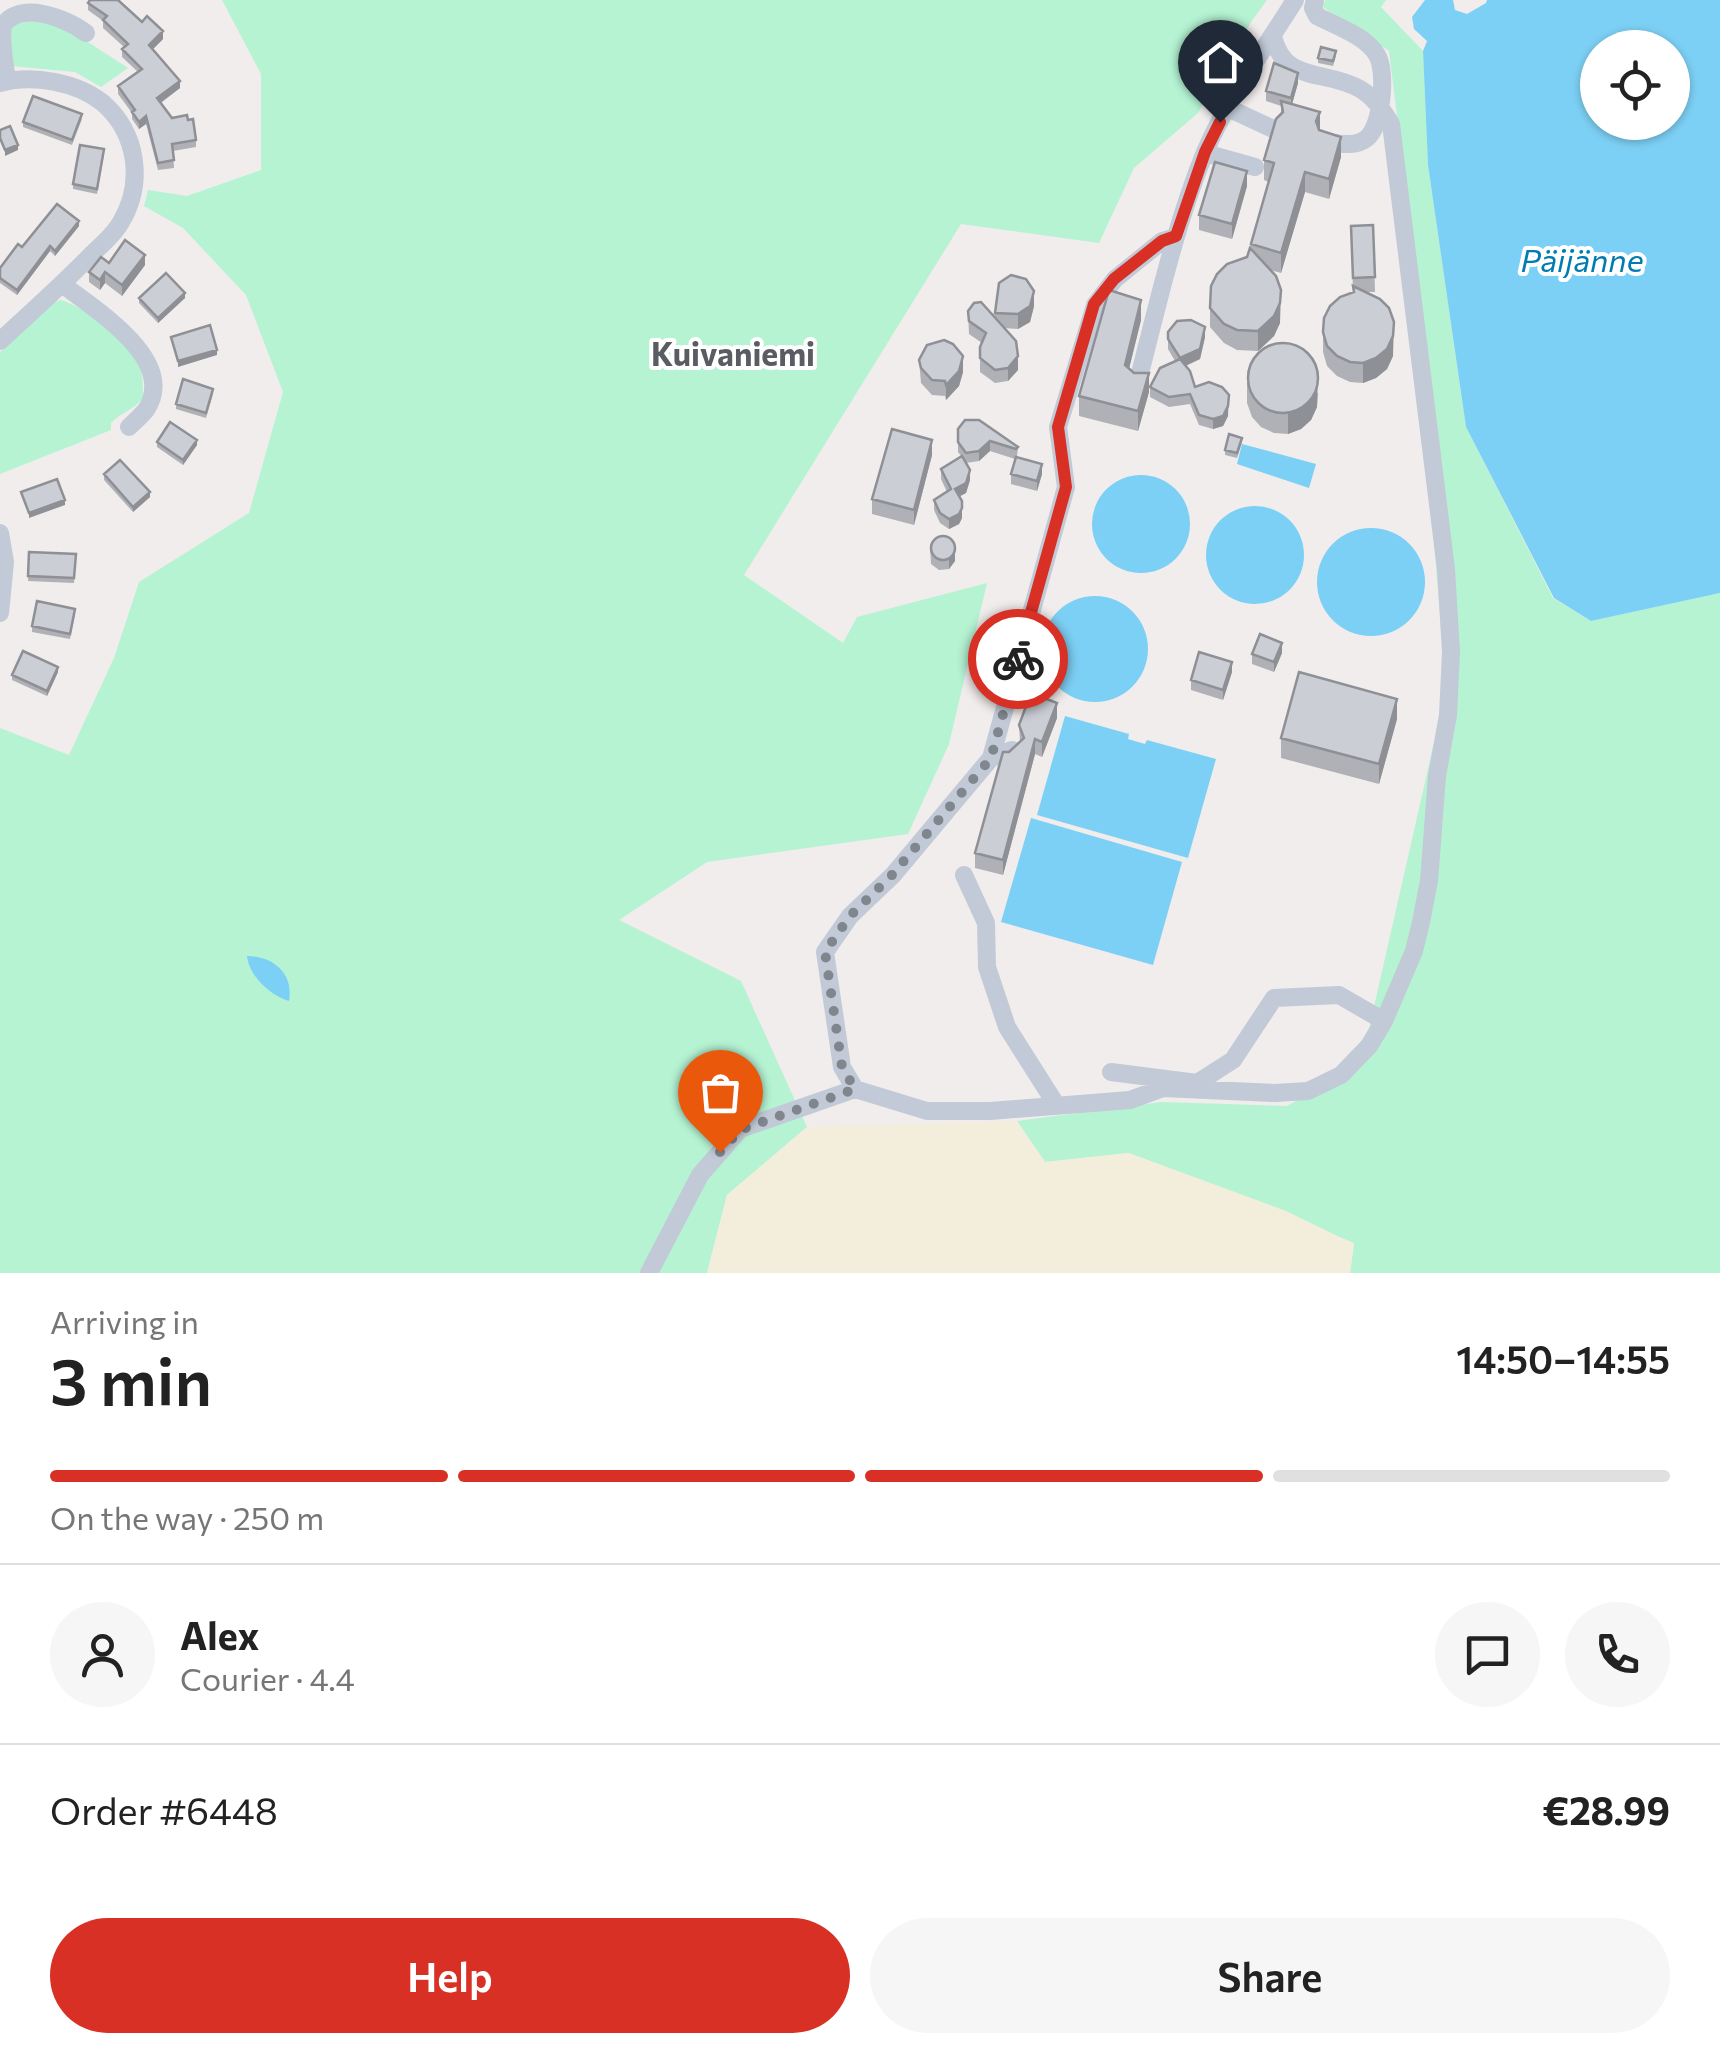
<!DOCTYPE html>
<html lang="en">
<head>
<meta charset="utf-8">
<style>
  body { margin:0; font-family:Commissioner,sans-serif; background:#f6f6f6; color:#222; height:100vh; display:flex; flex-direction:column; font-size:38px; white-space:nowrap }
  * { box-sizing:border-box; margin:0 }
  p { font-size:32px; color:#767676 }
  .icon { flex:none; width:55px; height:55px; fill:none; stroke:currentColor; stroke-width:2; stroke-linecap:round; stroke-linejoin:round }
  .map { position:relative; height:1273px; overflow:hidden }
  .details { display:flex; flex-direction:column; background:#fff; flex:1 }
  .details>* { flex:none }
  .controls { position:absolute; left:1580px; top:30px; display:grid; gap:20px }
  .controls a { display:grid; place-items:center; width:110px; height:110px; border-radius:50%; background:#fff; box-shadow:0 2px 8px #0004; font-size:50px }
  .pin { position:absolute; display:grid; place-items:center; width:85px; height:85px; color:#fff; margin:-102px -42px; border-radius:50% 50% 50% 0; rotate:-45deg; box-shadow:0 0 10px #0007 }
  .pin .icon { rotate:45deg }
  .courier { position:absolute; display:grid; place-items:center; width:100px; height:100px; margin:-50px; border:8px solid #d93025; border-radius:50%; background:#fff; color:#222; box-shadow:0 2px 12px #0007 }
  .headline em { font-style:normal; font-weight:600 }
  .headline div { display:flex; flex-direction:column-reverse }
  .headline { display:flex; align-items:center; justify-content:space-between; height:170px; padding:0 50px }
  h1 { font-size:65px; font-weight:600; line-height:75px }
  .bar { display:grid; grid-template-columns:repeat(4,1fr); gap:15px 10px; align-content:center; height:120px; padding:0 50px }
  .bar i { height:12px; border-radius:8px; background:#e0e0e0 }
  .bar .current { background:#d93025 }
  .bar p { grid-column:span 4 }
  .line { display:flex; align-items:center; gap:25px; padding:0 50px; border-top:2px solid #e0e0e0 }
  .line div { flex:1 }
  .round { display:grid; place-items:center; flex:none; width:105px; height:105px; border-radius:52px; background:#f6f6f6 }
  .primary-button { display:flex; gap:20px; margin-top:auto; padding:20px 50px }
  .primary-button a { flex:1; height:115px; border-radius:60px; background:#d93025; color:#fff; font-size:40px; font-weight:600; line-height:115px; text-align:center }
  .primary-button a+a { background:#f6f6f6; color:#222 }
  .map>svg:first-child { display:block }
  .green { fill:#b5f3d3 }
  .sand { fill:#f3eedb }
  .water { fill:#7dd0f5; fill-rule:evenodd }
  .lines { fill:none; stroke-linecap:round; stroke-linejoin:round }
  .minor { stroke:#c1cad6; stroke-width:18 }
  .wall { fill:#afb1b7 }
  .shaded-wall { fill:#8e9095 }
  .building { fill:#cbced5; stroke:#8e9095; stroke-width:2.5 }
  .done { stroke:#80868e; stroke-width:10; stroke-dasharray:0 18 }
  .route { stroke:#d93025; stroke-width:12 }
  .labels { text-anchor:middle; stroke-width:8; stroke-linejoin:round; paint-order:stroke }
  .water-label { font-size:32px; font-style:italic; fill:#007cb2; stroke:#fff }
  .neighbourhood-label { font-size:32px; font-weight:bold; fill:#595c63; stroke:#fff }
</style>
</head>
<body>
<div class="map">
<svg width="1720" height="1273" viewBox="0 0 1720 1273">
  <rect width="100%" height="100%" fill="#f0edec"/>
  <path class="green" d="M222,0H1267L1251,22L1198,113L1134,168L1099,243L961,224L744,575L843,643L857,617L987,583L949,744L908,834L707,862L619,920L741,981L807,1127L727,1195L707,1273H0V728L69,755L114,658L139,582L249,513L283,392L246,295L183,228L144,206L148,190L187,196L261,170V74Z
    M1326,0H1386L1381,7L1423,51L1428,165L1466,427L1553,598L1591,621L1720,593V1273H1350L1354,1243L1129,1153L1045,1162L1017,1121L1162,1102L1287,1106L1361,1064L1440,716L1443,652L1403,164L1389,51L1321,6Z
    M37,9L128,68L101,87L75,72L11,66L8,34L13,20Z
    M60,300C80,304 129,340 138,358C143,371 143,384 143,398C134,410 121,412 111,423V430L0,474V352L50,304Z"/>
  <path class="sand" d="M1017,1121L1045,1162L1129,1153L1286,1211L1354,1244L1350,1273H707L727,1195L807,1127Z"/>
  <path class="water" d="M1425,0H1453L1455,10L1467,14L1486,3L1487,0H1720V593L1591,621L1554,598L1466,427L1428,165L1423,51L1427,41L1414,29L1412,17ZM1598,48H1672V122H1598Z
    M1242,444L1316,464L1309,488L1237,464Z
    M1092 524a49 49 0 1 1 98 0a49 49 0 1 1-98 0Z
    M1206 555a49 49 0 1 1 98 0a49 49 0 1 1-98 0Z
    M1317 582a54 54 0 1 1 108 0a54 54 0 1 1-108 0Z
    M1042 649a53 53 0 1 1 106 0a53 53 0 1 1-106 0Z
    M1065,716L1129,734L1128,739L1145,744L1147,740L1216,759L1188,858L1037,815Z
    M1031,818L1182,862L1153,965L1001,922Z
    M247,956C273,956 294,973 289,1001C270,995 249,976 247,956Z"/>
  <g class="lines">
    <path class="minor" d="M1315,0L1313,8L1317,16C1336,26 1366,36 1377,55C1387,72 1382,125 1367,138C1356,147 1341,144 1328,142
      M7,81C5,64 0,42 3,26C18,0 65,17 86,33
      M0,83C32,74 77,82 103,103C138,134 144,183 121,222C114,235 100,246 90,256C61,286 30,313 0,341
      M1228,108L1271,128
      M1205,153L1255,167
      M62,284C94,309 179,360 146,410C141,416 134,422 129,427
      M1138,381C1158,304 1175,226 1205,152C1228,98 1264,50 1295,0
      M0,533L5,562L0,613
      M1012,750L991,758L1066,487L1058,427L1095,305L1115,279L1162,241L1175,237
      M964,875L986,923L987,967L1007,1027L1057,1106
      M1111,1072L1197,1083L1233,1060L1274,998L1339,995L1384,1021
      M855,1089L842,1067L825,952L850,916L893,875L991,758
      M649,1273L700,1175L740,1129L855,1089L927,1111H990L1130,1100L1163,1088L1275,1093L1308,1091L1341,1075L1369,1046L1384,1021L1414,951L1421,922L1429,881L1437,776L1448,715L1451,652L1446,569L1391,124C1383,110 1374,97 1360,89C1325,69 1284,84 1273,36"/>
  </g>
  <path class="wall" d="M88,3L142,22L163,39L153,49L180,88L161,103L172,118L188,120L196,140V147L173,151L174,168L158,170L146,124L139,129L132,119V113L118,94V86L138,72L122,57V49L124,47L103,28V21L88,10Z
    M1336,56L1333,66L1318,63V58Z
    M1298,83L1292,104L1320,131L1341,157L1329,199L1305,192L1281,273L1270,270L1280,323L1274,336L1258,351L1237,350L1224,343L1210,327V308L1247,257L1269,182L1264,180V160L1281,114V106L1266,101V91Z
    M82,119L72,145L23,127V122Z
    M104,154L97,194L73,189V184Z
    M1247,186L1232,239L1199,230V215Z
    M1373,225L1375,292H1366L1393,356L1387,369L1376,378L1363,383L1350,382L1337,376L1327,366L1323,352V332L1353,292L1351,226Z
    M79,226L55,256L50,251L17,295L0,283V268L22,247Z
    M109,263L145,265L122,296L105,283L100,290L89,282V272Z
    M139,298H185L158,323L139,303Z
    M1034,306L1030,322L1018,329L1004,328L1018,370L1008,381L995,383L980,372V347L982,343L969,334L968,311L995,318V313Z
    M1141,320L1129,369L1149,392L1138,431L1079,416V396Z
    M1205,337L1200,359L1186,366L1195,387L1228,416L1223,426L1213,429L1199,425L1190,404L1169,407L1150,397V387L1175,361L1168,349V339Z
    M919,360L963,372L959,386L946,400L945,396L932,395L921,383Z
    M1247,383L1318,393L1317,407L1311,420L1301,429L1288,434L1274,433L1261,427L1252,417L1247,403Z
    M213,394L206,418L176,409V404Z
    M958,429L1018,447L1017,457L1042,474L1037,491L1011,484V474L1015,459L990,451L979,461L966,463L970,480L966,493L959,496L962,501V518L959,524L949,529L940,523L934,510V500L947,492L941,479V469L961,456L958,452Z
    M157,442L197,445L183,465L157,447Z
    M1242,443L1237,458L1225,455V450Z
    M932,455L914,525L872,514V499Z
    M104,474L150,497L133,512L104,480Z
    M930,544L955,561L949,569L939,570L931,564Z
    M29,552L76,554L74,583L28,581Z
    M75,614L70,639L32,632V626Z
    M1282,653L1274,672L1252,664V654Z
    M58,672L47,696L12,680V675Z
    M1232,672L1223,700L1191,690V680Z
    M1057,718L1042,757L1035,754L1003,875L975,868V853L1009,752L1020,742L1019,725Z
    M1397,719L1379,784L1281,758V738Z"/>
  <path class="shaded-wall" d="M163,31V39L149,53V45Z
    M1298,73V83L1291,108V98Z
    M180,81V88L157,105V98Z
    M1320,112V132L1316,141V121Z
    M146,116V124L139,129V122Z
    M1341,137V157L1329,199V179Z
    M18,145V150L5,156V150Z
    M1247,171V186L1232,239V224Z
    M1305,172V192L1281,273V253Z
    M79,221V226L55,256V251Z
    M50,246V251L17,295V290Z
    M145,255V265L122,296V285Z
    M105,272V283L100,290V280Z
    M1281,290L1280,323L1274,336L1258,351V331Z
    M1034,291V306L1030,322L1018,329V314Z
    M185,293V298L158,323V318Z
    M1141,300V320L1125,385V365Z
    M1394,322L1393,356L1387,369L1376,378L1363,383V363Z
    M1205,327V337L1200,359L1180,368V358Z
    M217,350V355L178,367V361Z
    M963,356V372L959,386L946,400V385Z
    M1018,356V370L1008,381V368Z
    M1149,373V392L1138,431V411Z
    M1318,373L1317,407L1311,420L1301,429L1288,434V414Z
    M1229,395L1228,416L1223,426L1213,429V419Z
    M197,440V445L183,465V460Z
    M932,440V455L914,525V510Z
    M990,441V451L979,461V451Z
    M1042,464V474L1037,491V481Z
    M970,470V480L966,493L955,499V489Z
    M150,492V497L133,512V507Z
    M65,500V505L29,518V513Z
    M962,508V518L959,524L949,529V519Z
    M955,551V561L949,569V559Z
    M1282,643V653L1274,672V662Z
    M1232,662V672L1223,700V690Z
    M58,667V672L47,696V691Z
    M1397,699V719L1379,784V764Z
    M1057,703V718L1042,757V742Z
    M1035,739V754L1003,875V860Z"/>
  <path class="building" d="M90,0H118L142,22L147,16L163,31L149,45L180,81L157,98L172,118L187,115L188,120L193,119L196,140L172,144L174,160L158,163L146,116L139,122L132,112L135,110L118,86L142,69L122,49L128,44L103,20L107,16L88,3Z
    M1321,47L1336,51L1333,61L1318,58Z
    M1274,63L1298,73L1291,98L1266,91Z
    M33,96L82,114L72,140L23,122Z
    M1281,101L1320,112L1316,121L1319,130L1341,137L1329,179L1305,172L1281,253L1251,244L1274,163L1264,160L1276,119L1283,112Z
    M10,126L18,145L5,150L0,138V130Z
    M80,145L104,149L97,189L73,184Z
    M1215,162L1247,171L1232,224L1199,215Z
    M57,204L79,221L55,251L50,246L17,290L0,278V268L18,244L22,247Z
    M1373,225L1375,277L1353,278L1351,226Z
    M125,240L145,255L122,285L105,272L100,280L89,272L101,257L109,263Z
    M1250,248L1276,276L1281,290L1280,303L1274,316L1258,331L1237,330L1224,324L1210,308L1211,286L1217,274L1227,264L1247,257Z
    M166,273L185,293L158,318L139,298Z
    M1011,275L1026,279L1034,291L1030,306L1018,314L995,313L999,283Z
    M1353,286L1380,299L1389,308L1394,322L1393,336L1387,349L1376,358L1363,363L1350,362L1337,356L1327,346L1323,332L1324,318L1330,306L1340,297L1354,292Z
    M1109,290L1141,300L1125,365L1134,373H1149L1138,411L1079,396Z
    M981,302L1016,341L1018,356L1008,368L995,370L980,358V347L986,333L969,321L968,311L974,303Z
    M1191,320L1205,327L1200,349L1180,358L1168,339V332L1177,321Z
    M210,325L217,350L178,361L171,337Z
    M944,340L953,344L963,356L959,371L946,385L945,381L932,380L921,368L919,360L927,345Z
    M1248 378a35 35 0 1 1 70 0a35 35 0 1 1-70 0Z
    M1180,359L1190,371L1195,387L1209,382L1222,387L1229,395L1228,406L1223,416L1213,419L1199,415L1190,394L1169,397L1150,387L1160,368Z
    M183,379L213,389L206,413L176,404Z
    M965,420H979L1018,447L1016,449L990,441L979,451L966,453L958,442V429Z
    M170,422L197,440L183,460L157,442Z
    M892,429L932,440L914,510L872,499Z
    M1229,434L1242,438L1237,453L1225,450Z
    M962,456L970,470L966,483L955,489L962,501V508L959,514L949,519L940,513L934,500L951,489L941,469Z
    M1016,457L1042,464L1037,481L1011,474Z
    M120,460L150,492L133,507L104,474Z
    M57,479L65,500L29,513L21,492Z
    M931 548a12 12 0 1 1 24 0a12 12 0 1 1-24 0Z
    M29,552L76,554L74,578L28,576Z
    M37,601L75,609L70,634L32,626Z
    M1260,634L1282,643L1274,662L1252,654Z
    M23,651L58,667L47,691L12,675Z
    M1199,652L1232,662L1223,690L1191,680Z
    M1299,672L1397,699L1379,764L1281,738Z
    M1031,693L1057,703L1042,742L1035,739L1003,860L975,853L1003,752H1009L1024,738L1019,725Z"/>
  <g class="lines">
    <path class="done" d="M720,1152L740,1130L855,1089L842,1067L825,952L850,916L892,875L991,758L1018,659"/>
    <path class="route" d="M1018,659L1066,487L1058,427L1094,304L1114,279L1162,241L1176,236L1205,152L1220,122"/>
  </g>
  <g class="labels">
    <g class="water-label">
      <text x="1582" y="272">Päijänne</text>
    </g>
    <g class="neighbourhood-label">
      <text x="733" y="366">Kuivaniemi</text>
    </g>
  </g>
</svg>
<div class="controls">
<a><svg class="icon" aria-label="locate" viewBox="0 0 24 24"><circle cx="12" cy="12" r="6"/><path d="M12 2v4M12 18v4M2 12h4M18 12h4"/></svg></a>
</div>
<div class="pin" style="left:720px;top:1152px;background:#ea580c"><svg class="icon" aria-label="bag" viewBox="0 0 24 24"><path d="M5 8h14l-1 12H6zM9 8a3 3 0 0 1 6 0"/></svg></div>
<div class="pin" style="left:1220px;top:122px;background:#1f2937"><svg class="icon" aria-label="home" viewBox="0 0 24 24"><path d="M3 11l9-7 9 7M6 9v11h12V9"/></svg></div>
<div class="courier" style="left:1018px;top:659px"><svg class="icon" aria-label="bike" viewBox="0 0 24 24"><circle cx="6" cy="16" r="4"/><circle cx="18" cy="16" r="4"/><path d="M6 16l4-8h5l3 8M10 8l3 8H6M13 5h3"/></svg></div>
</div>
<section class="details">
<div class="headline"><div><h1>3 min</h1><p>Arriving in</p></div><em>14:50–14:55</em></div>
<div class="bar"><i class="current"></i><i class="current"></i><i class="current"></i><i></i><p>On the way · 250 m</p></div>
<div class="line" style="height:180px"><a class="round"><svg class="icon" aria-label="person" viewBox="0 0 24 24"><circle cx="12" cy="8" r="4"/><path d="M4 21q1-7 8-7t8 7"/></svg></a><div><b>Alex</b><p>Courier · 4.4</p></div><a class="round"><svg class="icon" aria-label="chat" viewBox="0 0 24 24"><path d="M4 5h16v11H9l-5 4z"/></svg></a><a class="round"><svg class="icon" aria-label="phone" viewBox="0 0 24 24"><path d="M5 4h4l2 5-3 2q2 4 5 5l2-3 5 2v4C11 20 4 13 5 4z"/></svg></a></div>
<div class="line" style="height:130px"><div>Order #6448</div><b>€28.99</b></div>
<div class="primary-button"><a>Help</a><a>Share</a></div>
</section>
</body>
</html>
